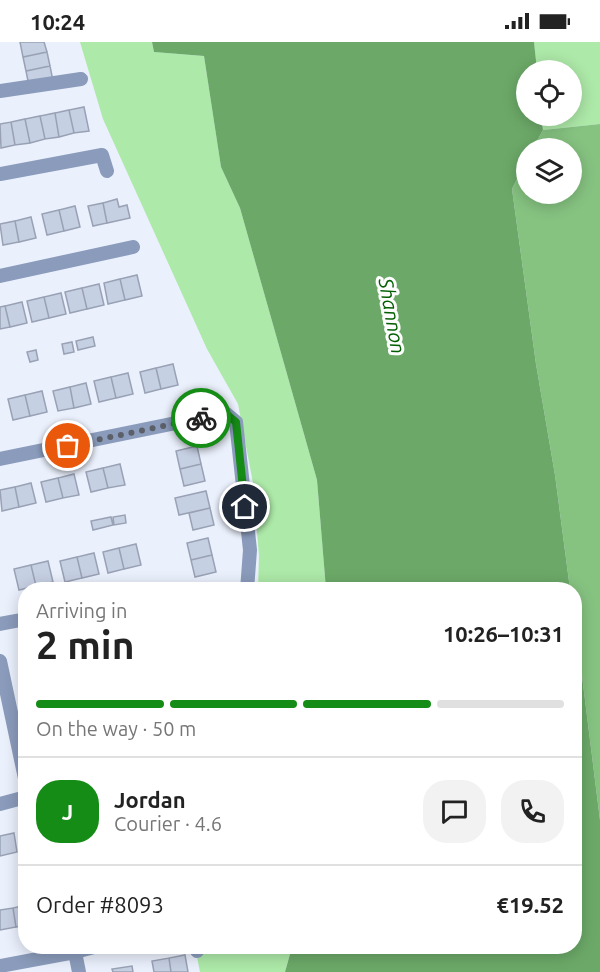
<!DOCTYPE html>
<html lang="en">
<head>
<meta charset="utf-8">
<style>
  body { margin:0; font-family:Ubuntu,sans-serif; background:#f2f2f2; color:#222; height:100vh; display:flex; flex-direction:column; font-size:22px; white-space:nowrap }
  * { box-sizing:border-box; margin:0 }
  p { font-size:20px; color:#767676 }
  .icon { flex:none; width:33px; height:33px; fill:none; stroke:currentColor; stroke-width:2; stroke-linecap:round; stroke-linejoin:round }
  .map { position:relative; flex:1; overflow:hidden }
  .sheet { position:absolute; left:18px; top:540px; width:564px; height:372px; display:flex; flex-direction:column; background:#fff; border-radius:24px; box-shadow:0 3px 15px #0003 }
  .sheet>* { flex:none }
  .tools { position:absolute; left:516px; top:18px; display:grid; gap:12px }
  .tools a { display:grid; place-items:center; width:66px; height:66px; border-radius:50%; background:#fff; box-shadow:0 3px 15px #0003; font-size:30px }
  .pin { position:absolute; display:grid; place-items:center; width:51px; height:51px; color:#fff; margin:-26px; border:3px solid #fff; border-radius:50%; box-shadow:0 2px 6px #0007 }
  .courier { position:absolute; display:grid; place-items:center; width:60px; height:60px; margin:-30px; border:4px solid #158c16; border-radius:50%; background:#fff; color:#222; box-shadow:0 2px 8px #0007 }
  .overview em { font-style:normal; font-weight:700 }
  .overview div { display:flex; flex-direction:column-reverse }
  .overview { display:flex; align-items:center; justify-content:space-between; height:102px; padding:0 18px }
  h1 { font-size:39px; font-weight:700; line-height:45px }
  .bar { display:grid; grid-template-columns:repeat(4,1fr); gap:9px 6px; align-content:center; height:72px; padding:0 18px }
  .bar i { height:8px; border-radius:4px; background:#e0e0e0 }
  .bar .on { background:#158c16 }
  .bar p { grid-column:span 4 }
  .line { display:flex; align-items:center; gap:15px; padding:0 18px; border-top:2px solid #e0e0e0 }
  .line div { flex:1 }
  .round { display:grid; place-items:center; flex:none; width:63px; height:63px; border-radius:24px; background:#f2f2f2 }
  .status { display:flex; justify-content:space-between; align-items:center; height:42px; padding:0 30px; background:#fff; direction:ltr }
  .status svg { height:16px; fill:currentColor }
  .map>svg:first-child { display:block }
  .green { fill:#ade9a8 }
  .forest { fill:#86c381 }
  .water { fill:#6ca968 }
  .building { fill:#c6d0e3; stroke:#99a2b5; stroke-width:1.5 }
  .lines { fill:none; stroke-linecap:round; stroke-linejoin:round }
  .street { stroke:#8a9bbb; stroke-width:14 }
  .done { stroke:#5b5f68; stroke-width:6; stroke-dasharray:0 10.8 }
  .route { stroke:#158c16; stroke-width:8 }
  .labels { text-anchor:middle; stroke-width:6; stroke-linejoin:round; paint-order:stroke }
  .water-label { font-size:20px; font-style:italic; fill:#005e00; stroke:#fdfdfd }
</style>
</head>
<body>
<div class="status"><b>10:24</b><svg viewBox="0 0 49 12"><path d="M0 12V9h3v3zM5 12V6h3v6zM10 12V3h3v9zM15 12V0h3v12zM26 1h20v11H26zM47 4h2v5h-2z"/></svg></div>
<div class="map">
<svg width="600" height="930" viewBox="0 0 600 930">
  <rect width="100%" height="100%" fill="#eaf0fc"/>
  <path class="green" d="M80,0H152L154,10L204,14L221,125L240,166L317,438L326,547H258L259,514L253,441L238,362L207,307L103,77Z
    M534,0H600V82L543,88L541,74H572V28H537Z
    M195,905H292L285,930H200Z"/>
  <path class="forest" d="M600,82V778L575,578L574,548L570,547L555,433L536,322L512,147L526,119V152H572V106H533L543,88Z"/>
  <path class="water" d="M152,0H534L537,28H526V74H541L543,88L533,106H526V119L512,147L536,322L555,433L570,547H326L317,438L240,166L221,125L204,14L154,10Z
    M575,578L600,778V930H285L292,905L574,904Z"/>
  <path class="building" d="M20,0H44L47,10L23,15Z
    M47,10L50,24L26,29L23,15Z
    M50,24L53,39L29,44L26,29Z
    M84,65L89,89L74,91L69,68Z
    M69,68L74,91L59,95L55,71Z
    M55,71L59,95L45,97L40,74Z
    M40,74L45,97L30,101L25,77Z
    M25,77L30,101L15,103L11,80Z
    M11,80L15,103L1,106L0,82Z
    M117,157L119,165L127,163L130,176L107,181L103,161Z
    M103,161L107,181L93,184L88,164Z
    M75,164L80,185L64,189L59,168Z
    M59,168L64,189L47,193L42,172Z
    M31,175L36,196L19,200L15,179Z
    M15,179L19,200L3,203L0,182Z
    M137,233L142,254L125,258L120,237Z
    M120,237L125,258L108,262L104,241Z
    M99,242L104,263L87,267L82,246Z
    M82,246L87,267L70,271L65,250Z
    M61,251L66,272L49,276L44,255Z
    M44,255L49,276L32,280L27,259Z
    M22,260L27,281L10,285L5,264Z
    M5,264L10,285L0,287V265Z
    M93,295L95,304L78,308L76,299Z
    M72,300L74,310L64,312L62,302Z
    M36,308L38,318L30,320L27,310Z
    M173,322L178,343L161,347L156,326Z
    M156,326L161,347L145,351L140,330Z
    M128,331L133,352L116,356L111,335Z
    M111,335L116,356L99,360L94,339Z
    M86,341L91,362L74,366L70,345Z
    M70,345L74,366L58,369L53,349Z
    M42,349L47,370L30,374L25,353Z
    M25,353L30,374L13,378L8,357Z
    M197,404L201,422L180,427L176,409Z
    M120,422L125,443L108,446L103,426Z
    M201,422L205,439L184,444L180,427Z
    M103,426L108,446L91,450L86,430Z
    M74,432L79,453L63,456L58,436Z
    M58,436L63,456L46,460L41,440Z
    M31,441L36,461L19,465L15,445Z
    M15,445L19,465L2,469L0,448Z
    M206,449L210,466L179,473L175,456Z
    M210,466L214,483L193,488L189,471Z
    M125,473L126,481L114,483L113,475Z
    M111,475L113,483L93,488L91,479Z
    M208,496L212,513L191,518L187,501Z
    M136,502L141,523L124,527L119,506Z
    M119,506L124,527L108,531L103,510Z
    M94,511L99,532L82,536L77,515Z
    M212,513L216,530L195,535L191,518Z
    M77,515L82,536L65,540L60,519Z
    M48,519L53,540L36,544L31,523Z
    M31,523L36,544L19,548L14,527Z
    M14,791L17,810L0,814V794Z
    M26,863V883L16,885L13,866Z
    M13,866L16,885L0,888V868Z
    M185,913L188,930H171L169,916Z
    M169,916L171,930H154L152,919Z
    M132,924L133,930H113L112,927Z"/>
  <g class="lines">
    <path class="street" d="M0,49L81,37
      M0,132L102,113L107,129
      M0,234L133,205
      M0,417L225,371L236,380L250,508L247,548
      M0,582L26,577
      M0,619L26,741
      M0,762L26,755
      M196,904L197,909
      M75,910L98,904
      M0,924L75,910L79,930"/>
  </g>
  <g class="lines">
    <path class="done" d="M68,404L201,376"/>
    <path class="route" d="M201,376L225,371L236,380L245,465"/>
  </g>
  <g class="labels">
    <g class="water-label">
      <text transform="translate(392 274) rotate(80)" y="7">Shannon</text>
    </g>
  </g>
</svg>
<div class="tools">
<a><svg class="icon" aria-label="locate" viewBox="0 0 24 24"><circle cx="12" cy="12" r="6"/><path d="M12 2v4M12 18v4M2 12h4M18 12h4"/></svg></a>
<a><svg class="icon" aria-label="layers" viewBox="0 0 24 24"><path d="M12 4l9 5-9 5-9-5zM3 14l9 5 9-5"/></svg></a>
</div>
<div class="pin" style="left:68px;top:404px;background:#ea580c"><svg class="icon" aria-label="bag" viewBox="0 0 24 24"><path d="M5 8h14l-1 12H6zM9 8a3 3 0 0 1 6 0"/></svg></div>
<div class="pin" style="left:245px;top:465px;background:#1f2937"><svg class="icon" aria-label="home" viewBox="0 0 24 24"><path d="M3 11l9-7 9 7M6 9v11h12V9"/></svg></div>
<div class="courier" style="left:201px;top:376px"><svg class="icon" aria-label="bike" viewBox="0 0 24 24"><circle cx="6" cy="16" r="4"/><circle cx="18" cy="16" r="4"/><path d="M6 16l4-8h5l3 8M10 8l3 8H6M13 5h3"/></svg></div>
<section class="sheet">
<div class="overview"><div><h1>2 min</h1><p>Arriving in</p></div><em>10:26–10:31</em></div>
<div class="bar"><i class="on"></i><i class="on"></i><i class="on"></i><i></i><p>On the way · 50 m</p></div>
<div class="line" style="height:108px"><b class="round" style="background:#158c16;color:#fff">J</b><div><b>Jordan</b><p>Courier · 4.6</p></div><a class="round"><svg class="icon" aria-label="chat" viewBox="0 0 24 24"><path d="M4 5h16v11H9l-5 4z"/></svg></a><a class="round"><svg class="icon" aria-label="phone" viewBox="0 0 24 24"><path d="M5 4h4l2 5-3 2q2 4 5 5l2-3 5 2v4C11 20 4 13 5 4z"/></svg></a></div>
<div class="line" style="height:78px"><div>Order #8093</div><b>€19.52</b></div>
</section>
</div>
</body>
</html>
